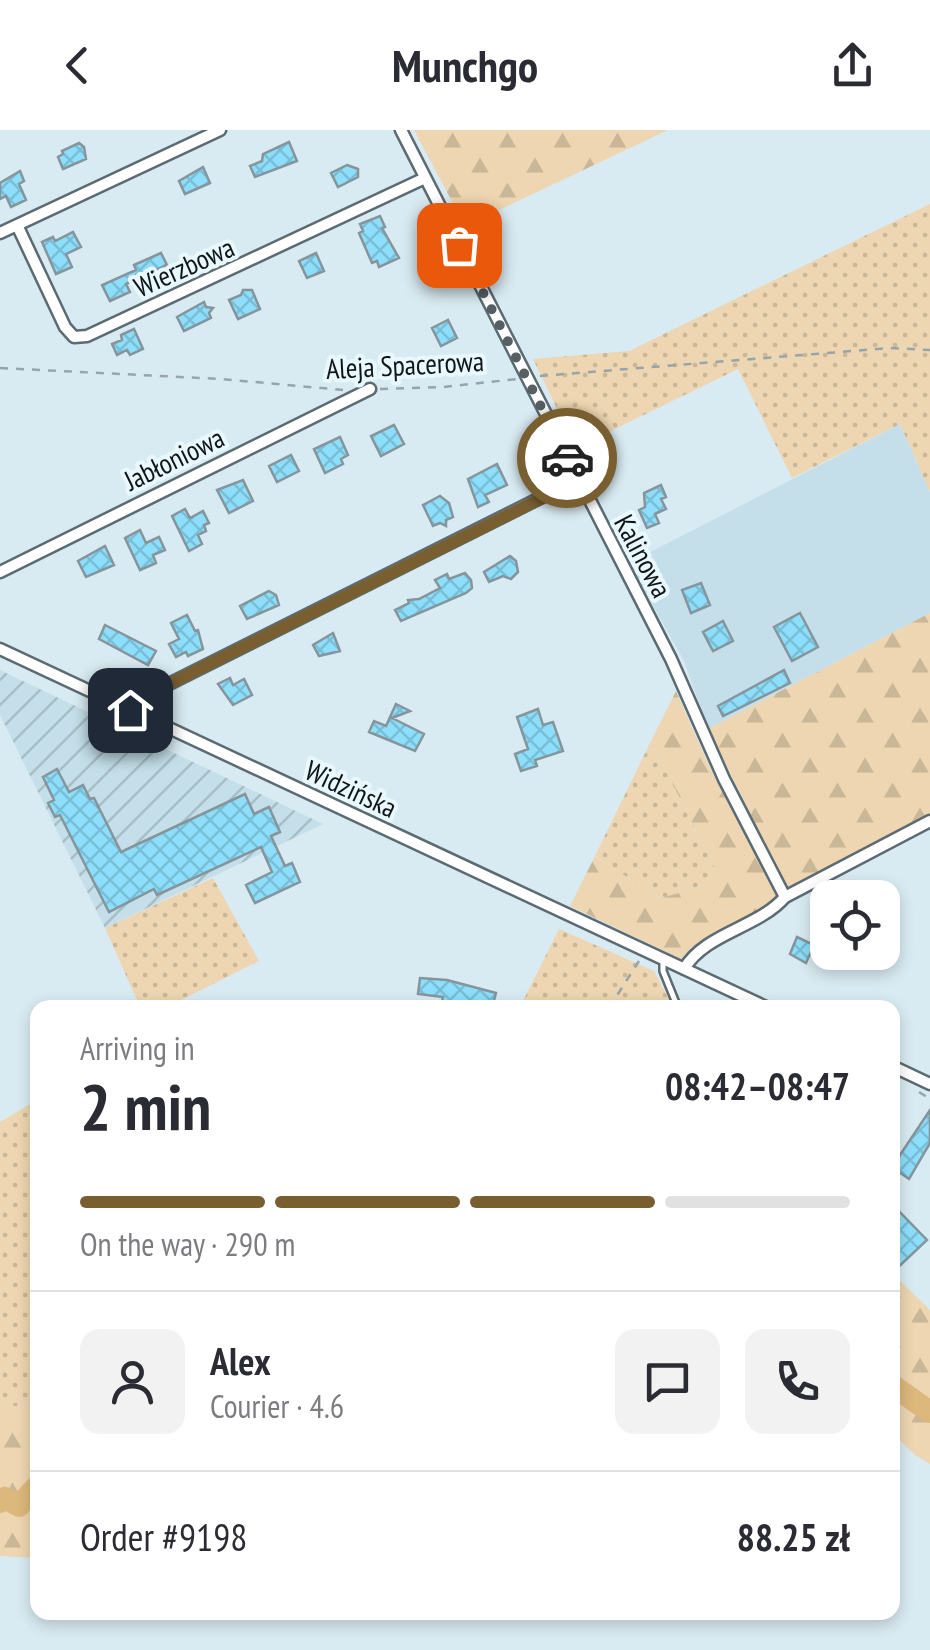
<!DOCTYPE html>
<html lang="en">
<head>
<meta charset="utf-8">
<style>
  body { margin:0; font-family:"PT Sans Narrow",sans-serif; background:#f2f2f3; color:#2b2b33; height:100vh; display:flex; flex-direction:column; font-size:38px; white-space:nowrap }
  * { box-sizing:border-box; margin:0 }
  p { font-size:32px; color:#7c7c81 }
  .icon { flex:none; width:55px; height:55px; fill:none; stroke:currentColor; stroke-width:2; stroke-linecap:round; stroke-linejoin:round }
  .map { position:relative; flex:1; overflow:hidden }
  .sheet { position:absolute; left:30px; top:870px; width:870px; height:620px; display:flex; flex-direction:column; background:#fff; border-radius:20px; box-shadow:0 5px 15px #0003 }
  .sheet>* { flex:none }
  .tools { position:absolute; left:810px; top:750px; display:grid; gap:20px }
  .tools a { display:grid; place-items:center; width:90px; height:90px; border-radius:20px; background:#fff; box-shadow:0 5px 15px #0003; font-size:50px }
  .pin { position:absolute; display:grid; place-items:center; width:85px; height:85px; color:#fff; margin:-42px; border-radius:20px; box-shadow:0 5px 15px #0006 }
  .courier { position:absolute; display:grid; place-items:center; width:100px; height:100px; margin:-50px; border:8px solid #795e30; border-radius:50%; background:#fff; color:#222; box-shadow:0 2px 12px #0007 }
  .overview em { font-style:normal; font-weight:700 }
  .overview div { display:flex; flex-direction:column-reverse }
  .overview { display:flex; align-items:center; justify-content:space-between; height:170px; padding:0 50px }
  h1 { font-size:65px; font-weight:700; line-height:75px }
  .bar { display:grid; grid-template-columns:repeat(4,1fr); gap:15px 10px; align-content:center; height:120px; padding:0 50px }
  .bar i { height:12px; border-radius:8px; background:#e1e1e2 }
  .bar .selected { background:#795e30 }
  .bar p { grid-column:span 4 }
  .line { display:flex; align-items:center; gap:25px; padding:0 50px; border-top:2px solid #e1e1e2 }
  .line div { flex:1 }
  .round { display:grid; place-items:center; flex:none; width:105px; height:105px; border-radius:20px; background:#f2f2f3 }
  header { display:flex; justify-content:space-between; align-items:center; height:130px; padding:0 50px; background:#fff; font-size:45px; font-weight:700 }
  .map>svg:first-child { display:block }
  .built { fill:#c4dfe9 }
  .industrial { fill:url(#industrial-furrows) }
  .grass { fill:url(#grass-dots) }
  .forest { fill:url(#forest-firs) }
  .lines { fill:none; stroke-linecap:round; stroke-linejoin:round }
  .river { stroke:#ddb87c; stroke-width:22 }
  .building { fill:url(#building-cross-hatch); stroke:#85959b; stroke-width:2.5 }
  .service-casing { stroke:#5b6b71; stroke-width:10 }
  .minor-casing { stroke:#5b6b71; stroke-width:15 }
  .path { stroke:#97a5aa; stroke-width:2.5; stroke-dasharray:8 8; stroke-linecap:butt }
  .service { stroke:#fff; stroke-width:5 }
  .minor { stroke:#fff; stroke-width:10 }
  .done { stroke:#566064; stroke-width:10; stroke-dasharray:0 18 }
  .route { stroke:#795e30; stroke-width:12 }
  .labels { text-anchor:middle; stroke-width:8; stroke-linejoin:round; paint-order:stroke }
  .street-label { font-size:28px; fill:#0f1518; stroke:#e9f8fd }
</style>
</head>
<body>
<header><svg class="icon" aria-label="back" viewBox="0 0 24 24"><path d="M15 5l-7 7 7 7"/></svg>Munchgo<svg class="icon" aria-label="share" viewBox="0 0 24 24"><path d="M12 15V3M7 8l5-5 5 5M5 13v7h14v-7"/></svg></header>
<div class="map">
<svg width="930" height="1520" viewBox="0 0 930 1520">
  <defs>
    <pattern id="industrial-furrows" width="10" height="10" patternUnits="userSpaceOnUse" patternTransform="scale(2.5)"><rect width="10" height="10" fill="#c4dfe9"/><path d="M-1 1l2-2M0 10L10 0M9 11l2-2" fill="none" stroke="#a7bec7"/></pattern>
    <pattern id="grass-dots" width="8" height="8" patternUnits="userSpaceOnUse" patternTransform="scale(2.5)"><rect width="8" height="8" fill="#edd6b1"/><path d="M2 2h.1M6 6h.1" fill="none" stroke="#cab798" stroke-width="1.8" stroke-linecap="round"/></pattern>
    <pattern id="forest-firs" width="22" height="20" patternUnits="userSpaceOnUse" patternTransform="scale(2.5)"><rect width="22" height="20" fill="#edd6b1"/><path d="M5 1l3.5 6h-7zM16 11l3.5 6h-7z" fill="#cab798"/></pattern>
    <pattern id="building-cross-hatch" width="8" height="8" patternUnits="userSpaceOnUse" patternTransform="scale(2.5)"><rect width="8" height="8" fill="#8ddefa"/><path d="M0 0l8 8M0 8l8-8" fill="none" stroke="#78bed6"/></pattern>
  </defs>
  <rect width="100%" height="100%" fill="#d9ebf2"/>
  <path class="built" d="M900,294L930,362V483L708,599L684,531L629,433Z"/>
  <path class="industrial" d="M0,540L323,694L105,798L0,585Z"/>
  <path class="grass" d="M930,74V362L900,294L792,348L738,239L576,318L533,229L629,221Z
    M651,611L715,738L709,754L665,767L655,766L595,726Z
    M213,748L259,831L167,877H140L105,798Z
    M559,799L654,841L673,877H520Z
    M37,970V1279L0,1274V992Z"/>
  <path class="forest" d="M414,0H668L465,96Z
    M930,483V685L788,759L708,599Z
    M676,561L711,640L776,765L771,773L692,817L681,829L570,776L595,726L655,766L665,767L709,754L715,738L651,611Z
    M893,1144L930,1180V1334L915,1325L893,1304Z
    M0,1274L37,1279V1428L0,1426Z"/>
  <g class="lines">
    <path class="river" d="M892,1255L930,1282
      M0,1372L5,1368L19,1376L38,1355"/>
  </g>
  <path class="building" d="M289,12L297,31L255,47L250,36L262,31L263,24Z
    M79,13L84,17L86,29L63,39L58,27L63,24L62,21Z
    M347,35L358,39V47L338,57L331,43Z
    M203,37L210,53L185,64L179,51Z
    M20,41L24,51L19,54L26,70L11,77L6,66L0,69V53Z
    M380,86L385,97L382,98L399,128L379,137L377,131L372,133L359,103L363,101L360,94Z
    M73,102L81,117L66,124L72,137L56,144L42,112L53,107L55,111Z
    M161,123L167,135L126,154L130,162L110,171L102,155L136,140L134,135Z
    M316,123L324,141L307,148L299,131Z
    M243,160H252L260,179L238,189L229,170L241,165Z
    M204,172L206,177L213,178L209,183L211,188L184,201L177,187Z
    M448,190L457,208L441,216L432,198Z
    M134,199L143,219L130,225L127,220L117,225L112,214L122,210L121,205Z
    M394,295L404,314L381,326L371,306Z
    M340,307L348,325L341,329L343,334L325,343L314,319Z
    M291,325L299,341L277,352L269,336Z
    M497,334L507,355L485,365L489,372L478,377L468,349Z
    M243,350L253,371L229,383L217,360Z
    M661,355L666,367L661,369L666,379L655,384L659,393L647,398L639,380L645,377L644,363Z
    M440,366L449,373L453,387L446,390V396L440,393L433,396L423,375Z
    M185,379L190,388L203,381L209,393L204,395L206,401L198,405L202,414L189,421L172,386Z
    M140,400L146,413L159,407L165,420L153,425L156,433L140,440L125,408Z
    M105,416L114,435L86,447L78,431Z
    M510,426L516,431L518,442L511,449L503,446L489,452L484,442Z
    M465,443L471,450L472,458L466,463L401,491L395,480L409,473L408,470L419,469L440,458L435,450L447,444L449,449Z
    M701,453L710,475L691,483L682,460Z
    M269,461L276,465L279,475L247,489L240,476Z
    M800,483L818,517L792,531L774,497Z
    M187,485L195,501L198,500L203,519L188,526L186,522L176,527L169,514L179,509L171,493Z
    M723,491L733,511L713,521L703,502Z
    M105,495L156,521L148,535L99,509Z
    M333,503L340,521L319,526L313,515Z
    M784,540L790,553L723,586L718,576Z
    M230,548L233,555L244,549L252,565L233,575L218,554Z
    M396,574L410,581L392,588L424,604L415,621L369,602L374,591L386,596Z
    M538,579L543,595L553,592L563,621L535,630L537,636L521,641L515,624L528,619L517,587Z
    M57,639L69,662L83,655L90,669L94,668L121,722L245,664L254,684L269,677L280,702L271,706L285,736L292,733L300,752L255,773L246,755L272,742L261,717L157,765L154,759L109,782L60,685L55,687L48,673L54,670L43,647Z
    M797,807L814,815L806,833L790,824Z
    M420,848L447,850L496,863L492,878H440L443,867L418,864Z
    M930,980V1013L909,1049L892,1037Z
    M892,1074L927,1110L892,1143Z"/>
  <g class="lines">
    <defs>
      <path id="service" d="M663,829V841L678,878"/>
      <path id="minor" d="M401,0L671,529L724,649L785,767
        M17,95L65,197L74,207L87,206L425,48
        M0,103L220,0
        M0,442L370,259
        M0,519L768,878
        M130,580L141,568L578,349
        M684,839C705,803 758,798 785,767L930,691
        M892,936L930,954"/>
    </defs>
    <use href="#service" class="service-casing"/>
    <use href="#minor" class="minor-casing"/>
    <path class="path" d="M0,238L221,249L343,260
      M540,246L890,218L930,220
      M380,259L443,257L517,249
      M609,878L639,831
      M919,962L930,969"/>
    <use href="#service" class="service"/>
    <use href="#minor" class="minor"/>
  </g>
  <g class="lines">
    <path class="done" d="M459,115L567,328"/>
    <path class="route" d="M130,580L141,568L578,350L567,328"/>
  </g>
  <g class="labels">
    <g class="street-label">
      <text transform="translate(184 137) rotate(-24)" y="10">Wierzbowa</text>
      <text transform="translate(405 235) rotate(-3)" y="10">Aleja Spacerowa</text>
      <text transform="translate(174 329) rotate(-26)" y="10">Jabłoniowa</text>
      <text transform="translate(643 426) rotate(62)" y="10">Kalinowa</text>
      <text transform="translate(351 659) rotate(25)" y="10">Widzińska</text>
    </g>
  </g>
</svg>
<div class="tools">
<a><svg class="icon" aria-label="locate" viewBox="0 0 24 24"><circle cx="12" cy="12" r="6"/><path d="M12 2v4M12 18v4M2 12h4M18 12h4"/></svg></a>
</div>
<div class="pin" style="left:459px;top:115px;background:#ea580c"><svg class="icon" aria-label="bag" viewBox="0 0 24 24"><path d="M5 8h14l-1 12H6zM9 8a3 3 0 0 1 6 0"/></svg></div>
<div class="pin" style="left:130px;top:580px;background:#1f2937"><svg class="icon" aria-label="home" viewBox="0 0 24 24"><path d="M3 11l9-7 9 7M6 9v11h12V9"/></svg></div>
<div class="courier" style="left:567px;top:328px"><svg class="icon" aria-label="car" viewBox="0 0 24 24"><path d="M5 17H2v-5l4-1 3-4h7l3 4 3 1v5h-3M9 17h6M6 11h13"/><circle cx="7" cy="17" r="2"/><circle cx="17" cy="17" r="2"/></svg></div>
<section class="sheet">
<div class="overview"><div><h1>2 min</h1><p>Arriving in</p></div><em>08:42–08:47</em></div>
<div class="bar"><i class="selected"></i><i class="selected"></i><i class="selected"></i><i></i><p>On the way · 290 m</p></div>
<div class="line" style="height:180px"><a class="round"><svg class="icon" aria-label="person" viewBox="0 0 24 24"><circle cx="12" cy="8" r="4"/><path d="M4 21q1-7 8-7t8 7"/></svg></a><div><b>Alex</b><p>Courier · 4.6</p></div><a class="round"><svg class="icon" aria-label="chat" viewBox="0 0 24 24"><path d="M4 5h16v11H9l-5 4z"/></svg></a><a class="round"><svg class="icon" aria-label="phone" viewBox="0 0 24 24"><path d="M5 4h4l2 5-3 2q2 4 5 5l2-3 5 2v4C11 20 4 13 5 4z"/></svg></a></div>
<div class="line" style="height:130px"><div>Order #9198</div><b>88.25 zł</b></div>
</section>
</div>
</body>
</html>
